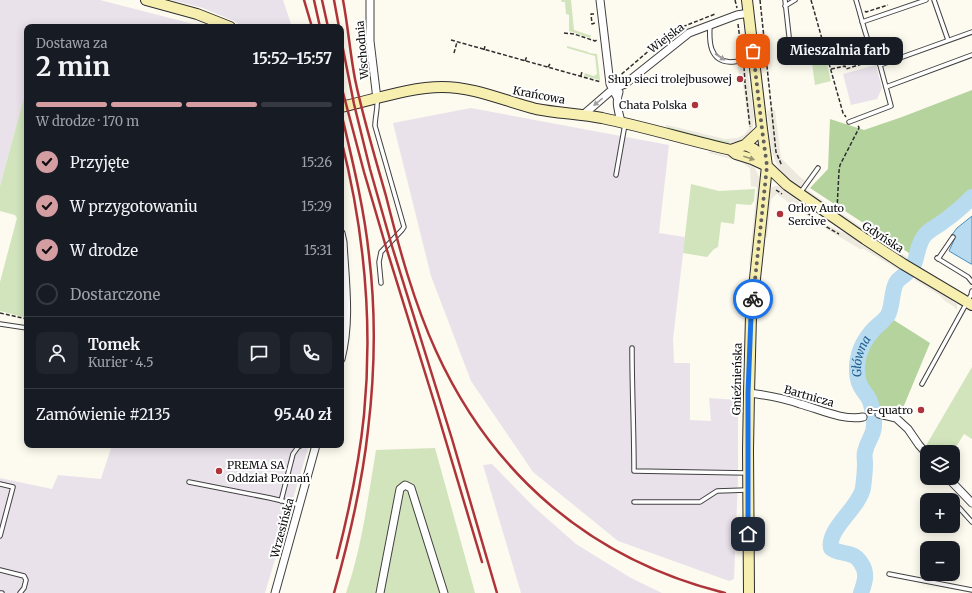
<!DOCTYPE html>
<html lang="pl">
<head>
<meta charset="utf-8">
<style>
  body { margin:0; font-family:Merriweather,serif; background:#20242c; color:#f1f3f6; height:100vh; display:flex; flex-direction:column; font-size:15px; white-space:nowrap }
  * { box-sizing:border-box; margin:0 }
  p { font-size:13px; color:#9ea1a6 }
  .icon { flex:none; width:22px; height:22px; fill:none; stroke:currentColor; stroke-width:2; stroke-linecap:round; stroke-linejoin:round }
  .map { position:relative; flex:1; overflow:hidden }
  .side { position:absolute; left:24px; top:24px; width:320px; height:424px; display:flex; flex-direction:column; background:#171b24; border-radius:8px; box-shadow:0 2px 10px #0003 }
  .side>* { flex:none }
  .controls { position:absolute; left:920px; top:445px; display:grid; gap:8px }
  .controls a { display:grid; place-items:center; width:40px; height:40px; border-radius:8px; background:#171b24; box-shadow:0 2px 10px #0003; font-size:20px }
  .pin { position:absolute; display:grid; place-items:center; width:34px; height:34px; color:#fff; margin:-17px; border-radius:8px; box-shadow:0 2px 6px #0006 }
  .courier { position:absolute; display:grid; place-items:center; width:40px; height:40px; margin:-20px; border:3px solid #1a73e8; border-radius:50%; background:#fff; color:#222; box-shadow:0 1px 5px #0007 }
  .bubble { position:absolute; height:28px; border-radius:8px; background:#171b24; box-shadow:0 2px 10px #0003; font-size:13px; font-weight:700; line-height:28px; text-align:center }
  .head em { font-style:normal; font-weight:700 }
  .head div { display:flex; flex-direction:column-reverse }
  .head { display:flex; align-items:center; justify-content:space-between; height:68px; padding:0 12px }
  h1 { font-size:26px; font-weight:700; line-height:30px }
  .bar { display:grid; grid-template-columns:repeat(4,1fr); gap:6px 4px; align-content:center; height:48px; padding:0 12px }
  .bar i { height:5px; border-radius:3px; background:#363941 }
  .bar .current { background:#d39da1 }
  .bar p { grid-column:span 4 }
  .line { display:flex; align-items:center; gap:10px; padding:0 12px; border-top:1px solid #363941 }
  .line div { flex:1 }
  .round { display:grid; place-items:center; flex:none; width:42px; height:42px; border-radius:8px; background:#20242c }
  ol { padding:0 12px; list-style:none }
  li { display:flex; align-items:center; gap:12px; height:44px }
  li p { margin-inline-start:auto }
  li .icon { padding:4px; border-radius:50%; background:#d39da1; color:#111; stroke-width:4 }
  li:last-child { color:#9ea1a6 }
  li i { width:22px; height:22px; border:2px solid #363941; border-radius:50% }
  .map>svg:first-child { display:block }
  .industrial { fill:#eae2eb }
  .green { fill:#d1e4bc }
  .forest { fill:#b5d39d }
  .plaza { fill:#ede9de }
  .water { fill:#b8dbf0; stroke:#478fbf }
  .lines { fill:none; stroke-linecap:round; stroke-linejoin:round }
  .river { stroke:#b8dbf0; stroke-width:16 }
  .lane-casing { stroke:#404040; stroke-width:5.5 }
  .street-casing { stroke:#404040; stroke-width:9 }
  .secondary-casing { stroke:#2f2f2f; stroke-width:12 }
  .path { stroke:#2f2f2f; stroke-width:1.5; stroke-dasharray:4 2; stroke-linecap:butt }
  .lane { stroke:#fff; stroke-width:3.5 }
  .street { stroke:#fff; stroke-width:7 }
  .secondary { stroke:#f7efb0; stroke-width:10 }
  .rail { stroke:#ae3439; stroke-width:2.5 }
  .oneway { fill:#9e9e9e }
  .oneway2 { fill:#99956f }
  .done { stroke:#61605c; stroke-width:4; stroke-dasharray:0 7.2 }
  .route { stroke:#1a73e8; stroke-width:5 }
  .poi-dot { fill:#ae3439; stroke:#fff; stroke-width:1.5 }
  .labels { text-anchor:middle; stroke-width:4; stroke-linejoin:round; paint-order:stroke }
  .street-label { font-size:11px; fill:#0d0d0d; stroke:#fff }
  .poi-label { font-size:11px; fill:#0d0d0d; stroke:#fff; text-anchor:end }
  .water-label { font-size:12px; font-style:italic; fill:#236192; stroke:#fff }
</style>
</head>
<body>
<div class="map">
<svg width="972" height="593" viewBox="0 0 972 593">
  <rect width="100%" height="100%" fill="#fdfaef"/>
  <path class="industrial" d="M0,0H100L197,25L202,27H27V86L0,186Z
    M171,0H283L292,27H243L234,21L203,8Z
    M876,65L882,88L877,99L851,105L843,74Z
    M471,108L669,145L659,233L685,237L673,339L674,363H690V420L711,421L709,398L738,400V480L734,579L729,581L618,541L533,472L471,381L431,276L393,123Z
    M112,445H309L265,593H0V478L52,489L58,475L101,479Z
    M492,464L534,507L576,544L631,578L662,593H521L483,465Z"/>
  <path class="green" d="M561,0H571L574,30L589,35H591L590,38L569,31V15L566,14L565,2H562Z
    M567,46L588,52L589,53L597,54L600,80L584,76L585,73L594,76L597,74L595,56L567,48Z
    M826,59L831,81L815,85L812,63Z
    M27,86V318L0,311V282L17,218L15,215L0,211V186Z
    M665,126L714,139L729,141V143L707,139L670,129Z
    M691,184L719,191L755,189L754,201L751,205L736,204L734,224L721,222L718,247L714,249L707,257L683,253Z
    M972,367V439L964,434L953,452H927L924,449Z
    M435,448L475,593H346C362,547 368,498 376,450Z"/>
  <path class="forest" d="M972,90V207L909,253L810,188L828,169L830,119L864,130L902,117Z
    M889,317L930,343L900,415L874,408L869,395L863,386L862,375L869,344L876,332Z"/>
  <path class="plaza" d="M738,67L743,69L747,72L748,75L754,115L753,128L749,135L743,139L736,142L729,143V141L714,139L665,126L667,125L725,139L737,138L744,135L748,130L749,128L742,77H739Z
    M775,110L781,158L800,177L810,184L806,189L870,233L907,257L905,260L874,240L790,181L785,176L777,165L772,152L767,111Z
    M710,151L750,163L755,168L759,177V187L751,265H749L757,187L751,186L750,169L746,165L739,161L709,153Z
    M775,186H779L782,187L792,195L809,212L829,226L852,236L900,268L899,270L867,251L864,249H860L828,230L777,194L771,199L767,238L764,237L769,193L771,188Z
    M916,277L952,299V301L957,304V310L953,306L945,301L939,295L915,280Z"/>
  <path class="water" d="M972,216V264H971L949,251L955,238L951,236L957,228Z"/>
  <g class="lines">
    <path class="river" id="s1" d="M861,593C865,582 868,573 861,563C859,560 855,556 852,555C844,552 837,553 831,548C827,529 859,508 863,488C864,480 865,472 865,464C865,460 864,456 865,452C868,438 875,436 874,420C873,413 872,405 869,399C867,395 863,391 861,387C857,380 857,373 857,366C858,352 865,338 875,328C879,324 885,320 888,315C893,305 891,293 896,283C899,277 909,274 913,266C918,256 917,244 925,235C930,229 938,226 944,221C954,214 963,206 972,197"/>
    <defs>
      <path id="lane" d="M785,0L789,36
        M934,0L948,40
        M785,6L795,0
        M862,22L926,0
        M710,25C709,41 709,61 730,62C738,62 745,60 753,59
        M880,65L972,32
        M886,87L972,55
        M377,100C378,108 375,117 375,126L404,227L402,230L381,252L379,262L381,283
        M849,122L891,106L880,65C868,49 862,19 856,0
        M616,175L625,124
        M800,193L818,168
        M937,258L968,277L972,282
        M938,259L953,237
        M0,324L27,328
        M632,348C632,389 634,430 634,471L748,473
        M922,384L971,295L972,291
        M189,482L270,498L300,505
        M0,484L13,487L0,536
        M281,501L293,454L298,447L302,445
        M953,501L972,522
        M634,502H700L717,491L747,490
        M0,570L24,576L26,580L24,588L20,593
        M889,574L972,590
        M0,593H2"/>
      <path id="street" d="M370,0V41L377,99
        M600,0L610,84L617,97
        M619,92C615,103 619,112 621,122
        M583,115L613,89L625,84L689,33L737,15L749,13
        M341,233L343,242C345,280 351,321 341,359
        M749,393C766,395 783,398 800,404C819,409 843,421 863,417
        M879,414L896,418L908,429L919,445L927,454
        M948,478L972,503
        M275,593L316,445
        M380,593L400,489L405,485L411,488L444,593"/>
      <path id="secondary" d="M146,0L197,14L230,27
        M747,0L762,129L767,166L751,316L749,393L748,450L749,593
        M341,107C373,100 410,87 442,87C475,87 504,101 536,109C557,113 580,114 602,118C645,127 688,140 731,150L745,145L762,129
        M745,145C754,148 760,152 765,161
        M731,150L736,154L752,159L767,166L787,185L865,239L903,264L972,305"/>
    </defs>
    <use href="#lane" class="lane-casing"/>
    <use href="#street" class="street-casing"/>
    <use href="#secondary" class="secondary-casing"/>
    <path class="path" d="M735,0L737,8
      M760,0L776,152L782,166
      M811,0L843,113L846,117
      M865,11L866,12L888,5
      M594,14H591L592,24L595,23
      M738,24L742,56
      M564,33L574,34L595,41L597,40
      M451,40L601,82
      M484,50L485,46
      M454,53L457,42
      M525,61L527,56
      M548,67L550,64
      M744,67L745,83L750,127
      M831,69L845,66L846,69L871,61
      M581,76L582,71
      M617,78L672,31L715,14
      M776,190L782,194
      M798,205C810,216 824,226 839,234
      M837,209L839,171L840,165L859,128L858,125
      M0,313L27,319"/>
    <use href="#lane" class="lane"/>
    <use href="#street" class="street"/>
    <use href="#secondary" class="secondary"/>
    <path class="rail" d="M304,0L312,27
      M314,0L320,27
      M322,0L328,27
      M334,0L339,27
      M343,0C348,26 350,53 355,79C363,118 375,157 386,196C399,248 414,303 436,351C493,476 592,560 725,593
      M341,39L354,104L370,169L391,243L452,439L497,593
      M341,85L364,172L386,247L436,408L482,562
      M337,558C349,511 359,464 364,415C373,322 364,229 341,139
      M334,593C349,540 362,485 368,430C375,372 376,313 369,255C364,207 352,159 341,112"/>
  </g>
  <defs><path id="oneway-solid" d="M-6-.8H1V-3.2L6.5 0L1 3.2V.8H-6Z"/></defs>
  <g class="oneway">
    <use href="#oneway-solid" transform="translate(720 57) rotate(33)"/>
    <use href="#oneway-solid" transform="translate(598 102) rotate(141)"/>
  </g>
  <use class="oneway2" href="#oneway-solid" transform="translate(749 158) rotate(18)"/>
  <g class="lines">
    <path class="done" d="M753,299L767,166L762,129L753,51"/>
    <path class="route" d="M748,534V393L751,316L753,299"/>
  </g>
  <g class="poi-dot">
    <circle cx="740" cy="79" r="4"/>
    <circle cx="695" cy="105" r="4"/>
    <circle cx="780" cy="214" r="4"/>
    <circle cx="921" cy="410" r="4"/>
    <circle cx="219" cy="471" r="4"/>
  </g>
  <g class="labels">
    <g class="street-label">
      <text transform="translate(666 38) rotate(-37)" y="4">Wiejska</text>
      <text transform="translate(362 50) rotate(-95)" y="4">Wschodnia</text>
      <text transform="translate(539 95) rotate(11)" y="4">Krańcowa</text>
      <text transform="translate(883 237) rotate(33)" y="4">Gdyńska</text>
      <text transform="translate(737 379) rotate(-89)" y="4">Gnieźnieńska</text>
      <text transform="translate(809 396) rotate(16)" y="4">Bartnicza</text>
      <text transform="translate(282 528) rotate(-75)" y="4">Wrzesińska</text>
    </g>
    <g class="poi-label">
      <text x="732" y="83">Słup sieci trolejbusowej</text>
      <text x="687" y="109">Chata Polska</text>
      <text x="788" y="212" text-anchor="start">Orlov Auto<tspan x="788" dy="13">Sercive</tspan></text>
      <text x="913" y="414">e-quatro</text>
      <text x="227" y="469" text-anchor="start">PREMA SA<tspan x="227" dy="13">Oddział Poznań</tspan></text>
    </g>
    <g class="water-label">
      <text dy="4" stroke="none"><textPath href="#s1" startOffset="273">Główna</textPath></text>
    </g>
  </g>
</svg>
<div class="controls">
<a><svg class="icon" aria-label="layers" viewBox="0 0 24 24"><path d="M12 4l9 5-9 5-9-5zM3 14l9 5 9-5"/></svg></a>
<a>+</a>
<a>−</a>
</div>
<div class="pin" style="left:753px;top:51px;background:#ea580c"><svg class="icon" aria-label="bag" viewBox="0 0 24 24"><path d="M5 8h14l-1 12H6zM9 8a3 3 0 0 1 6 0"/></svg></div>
<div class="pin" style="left:748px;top:534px;background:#1f2937"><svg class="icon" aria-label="home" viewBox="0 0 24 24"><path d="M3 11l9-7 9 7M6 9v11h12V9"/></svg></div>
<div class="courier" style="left:753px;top:299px"><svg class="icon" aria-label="bike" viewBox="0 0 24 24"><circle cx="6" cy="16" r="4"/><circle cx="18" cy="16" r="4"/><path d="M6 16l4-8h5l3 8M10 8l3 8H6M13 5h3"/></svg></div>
<div class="bubble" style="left:777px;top:37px;width:126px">Mieszalnia farb</div>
<section class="side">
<div class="head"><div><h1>2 min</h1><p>Dostawa za</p></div><em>15:52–15:57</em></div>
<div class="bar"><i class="current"></i><i class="current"></i><i class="current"></i><i></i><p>W drodze · 170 m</p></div>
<ol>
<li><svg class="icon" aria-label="check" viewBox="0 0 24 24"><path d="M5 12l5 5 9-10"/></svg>Przyjęte<p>15:26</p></li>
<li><svg class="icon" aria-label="check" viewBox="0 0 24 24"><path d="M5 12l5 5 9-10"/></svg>W przygotowaniu<p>15:29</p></li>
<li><svg class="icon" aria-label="check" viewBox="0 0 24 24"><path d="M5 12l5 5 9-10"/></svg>W drodze<p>15:31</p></li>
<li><i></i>Dostarczone</li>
</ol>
<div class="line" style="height:72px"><a class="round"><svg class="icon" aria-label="person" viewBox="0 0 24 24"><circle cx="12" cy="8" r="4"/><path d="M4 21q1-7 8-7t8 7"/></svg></a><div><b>Tomek</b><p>Kurier · 4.5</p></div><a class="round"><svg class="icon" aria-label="chat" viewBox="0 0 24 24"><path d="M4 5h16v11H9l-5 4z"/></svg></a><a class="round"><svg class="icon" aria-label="phone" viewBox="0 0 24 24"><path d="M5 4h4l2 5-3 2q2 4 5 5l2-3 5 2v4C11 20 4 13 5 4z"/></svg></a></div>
<div class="line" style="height:52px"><div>Zamówienie #2135</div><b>95.40 zł</b></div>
</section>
</div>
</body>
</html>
